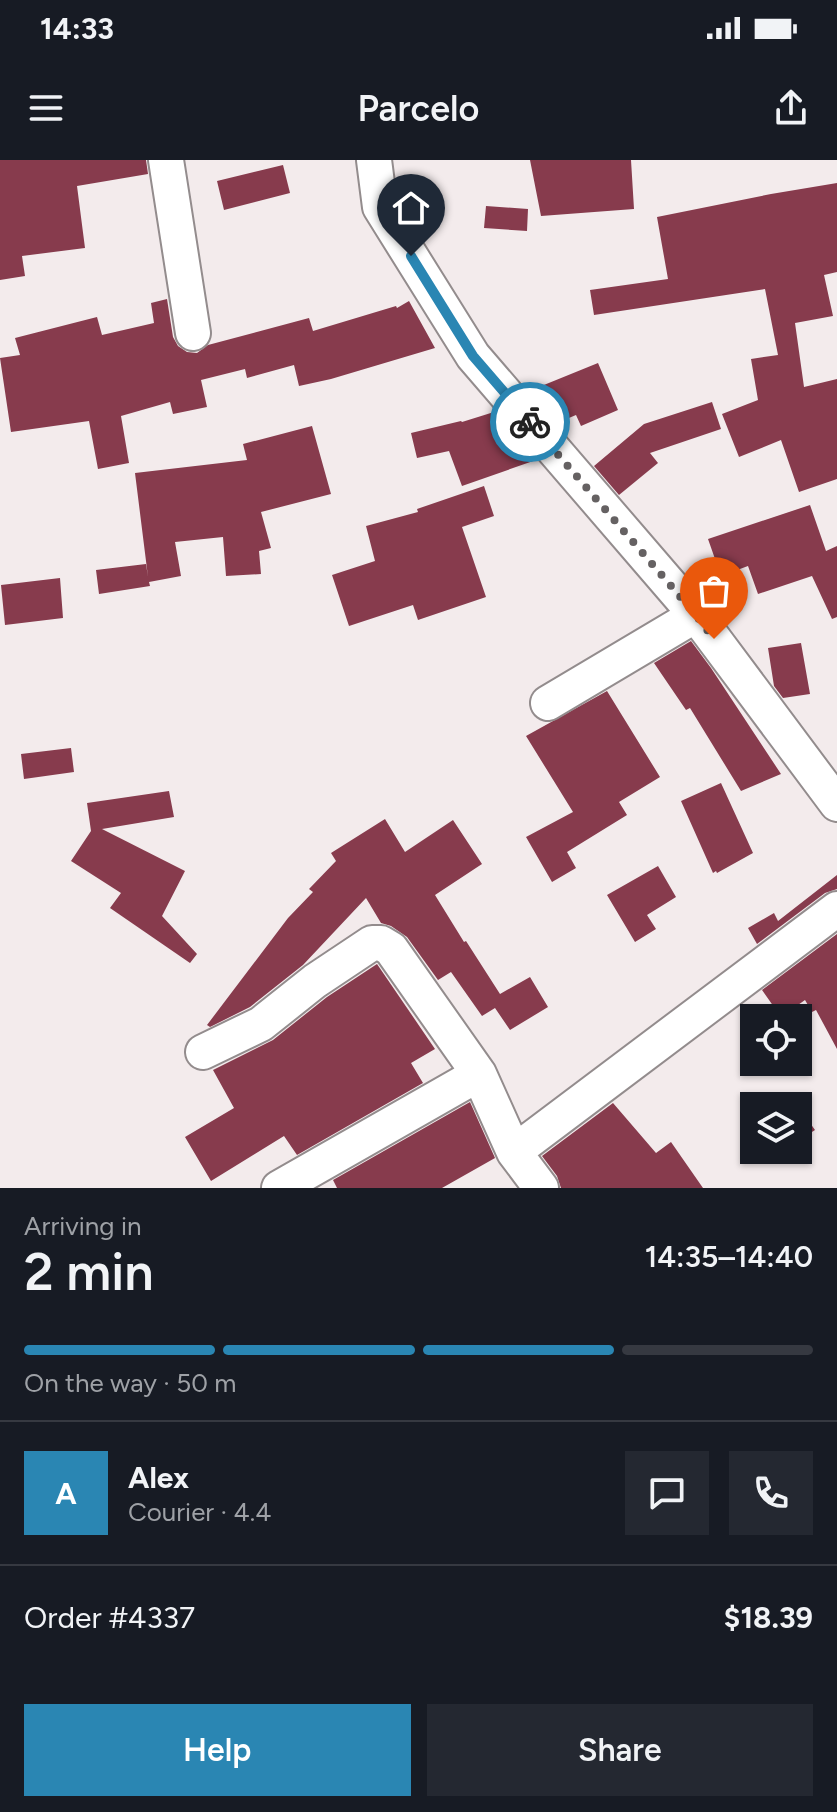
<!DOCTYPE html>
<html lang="en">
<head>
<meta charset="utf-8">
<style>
  body { margin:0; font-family:Figtree,sans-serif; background:#242831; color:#f1f3f6; height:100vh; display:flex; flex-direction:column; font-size:30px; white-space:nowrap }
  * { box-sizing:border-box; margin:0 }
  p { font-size:26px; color:#9ea1a6 }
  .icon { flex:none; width:44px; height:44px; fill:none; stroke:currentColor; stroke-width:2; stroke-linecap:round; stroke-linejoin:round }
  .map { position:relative; height:1028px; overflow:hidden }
  .details { display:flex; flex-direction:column; background:#171b24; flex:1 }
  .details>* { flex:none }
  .tools { position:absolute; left:740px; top:844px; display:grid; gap:16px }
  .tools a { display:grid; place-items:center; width:72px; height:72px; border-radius:0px; background:#171b24; box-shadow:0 2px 6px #0004; font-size:40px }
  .pin { position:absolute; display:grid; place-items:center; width:68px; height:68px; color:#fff; margin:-82px -34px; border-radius:50% 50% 50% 0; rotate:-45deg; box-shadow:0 0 8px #0007 }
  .pin .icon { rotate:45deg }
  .courier { position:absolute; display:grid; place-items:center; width:80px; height:80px; margin:-40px; border:6px solid #2a86b3; border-radius:50%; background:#fff; color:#222; box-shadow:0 2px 10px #0007 }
  .overview em { font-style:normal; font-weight:600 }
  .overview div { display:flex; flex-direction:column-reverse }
  .overview { display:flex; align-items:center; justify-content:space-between; height:136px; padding:0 24px }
  h1 { font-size:52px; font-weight:600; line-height:60px }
  .bar { display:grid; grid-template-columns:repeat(4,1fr); gap:12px 8px; align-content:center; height:96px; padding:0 24px }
  .bar i { height:10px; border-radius:6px; background:#363941 }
  .bar .active { background:#2a86b3 }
  .bar p { grid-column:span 4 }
  .line { display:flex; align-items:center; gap:20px; padding:0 24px; border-top:2px solid #363941 }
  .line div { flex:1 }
  .round { display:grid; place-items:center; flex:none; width:84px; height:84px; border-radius:0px; background:#242831 }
  .button { display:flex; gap:16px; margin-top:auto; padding:16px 24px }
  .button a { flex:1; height:92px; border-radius:0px; background:#2a86b3; color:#fff; font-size:32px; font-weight:600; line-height:92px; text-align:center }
  .button a+a { background:#242831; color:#f1f3f6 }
  .status { display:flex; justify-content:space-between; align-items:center; height:56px; padding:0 40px; background:#171b24; direction:ltr }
  .status svg { height:22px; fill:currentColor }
  header { display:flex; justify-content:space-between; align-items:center; height:104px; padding:0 24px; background:#171b24; font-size:36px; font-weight:600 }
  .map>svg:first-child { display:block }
  .building { fill:#873b4d }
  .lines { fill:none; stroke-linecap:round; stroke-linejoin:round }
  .street-casing { stroke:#938c8d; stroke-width:38 }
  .street { stroke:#fff; stroke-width:34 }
  .done { stroke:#656162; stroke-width:8; stroke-dasharray:0 14.4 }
  .route { stroke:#2a86b3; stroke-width:10 }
</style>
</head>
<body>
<div class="status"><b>14:33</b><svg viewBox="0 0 49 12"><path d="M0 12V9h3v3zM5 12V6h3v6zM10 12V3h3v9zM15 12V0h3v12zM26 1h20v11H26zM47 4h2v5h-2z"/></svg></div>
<header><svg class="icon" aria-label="menu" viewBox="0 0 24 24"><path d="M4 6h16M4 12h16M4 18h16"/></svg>Parcelo<svg class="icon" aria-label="share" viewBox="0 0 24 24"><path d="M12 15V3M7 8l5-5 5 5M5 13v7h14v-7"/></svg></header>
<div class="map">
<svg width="837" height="1028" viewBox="0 0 837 1028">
  <rect width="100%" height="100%" fill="#f3ebec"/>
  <path class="building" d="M0,0H146L148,14L77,26L85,88L22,96L25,116L0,120Z
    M530,0H631L634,49L541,56Z
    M283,5L290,33L224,50L217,21Z
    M837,23V112L824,115L833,156L795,163L804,227L837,219V319L799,332L781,280L739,297L722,254L758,240L751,199L778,195L765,129L594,155L590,130L668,119L657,57L771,34Z
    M486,46L528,49L527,71L484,68Z
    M167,139L173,177L178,186L187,192L197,193L208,185L309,158L313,171L396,146L397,148L409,141L435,188L331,219L299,226L294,205L247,218L245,209L201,220L207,247L173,254L170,242L121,256L129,303L98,309L89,261L11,272L0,198L20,195L15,178L97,157L102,175L154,163L151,143Z
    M598,203L618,250L581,266L576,255L557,263L535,238L537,237L534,229Z
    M712,242L721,269L650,293L658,303L619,335L594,306L644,264Z
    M494,252L536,300L462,326L449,291L417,298L411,273L461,261L462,262Z
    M312,266L331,334L261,352L271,388L259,391L261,414L226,416L223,377L175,382L181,416L149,422L150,426L99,434L96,410L146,404L148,417L135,313L247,300L243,284Z
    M484,326L494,356L462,367L486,437L418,460L413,445L349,466L332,415L375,401L366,366L418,352L417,349Z
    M810,345L826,391L837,386V457L832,459L812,416L758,434L748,406L721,416L708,379Z
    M60,418L63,458L5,465L1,425Z
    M691,481L711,508L781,614L741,631L690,548L686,550L654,503Z
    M801,483L810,534L783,538L774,526L768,488Z
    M607,531L660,617L619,642L627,655L567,692L576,708L552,722L526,677L573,652L526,576Z
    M71,588L74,612L24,619L21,594Z
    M721,623L753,693L717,713L716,711L713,713L681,641Z
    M169,631L174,657L102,669L185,711L162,756L197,794L190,803L110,748L121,733L71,701L91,671L87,643Z
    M385,659L405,692L453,660L482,704L435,735L464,782L466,781L500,834L530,817L548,847L510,870L495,848L482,856L451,812L438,820L407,777L391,766L381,763L366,738L303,805L250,847L210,867L207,865L288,758L313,732L309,729L336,701L331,693Z
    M658,706L676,737L647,755L656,769L635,782L607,735Z
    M837,715V729L825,733L757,784L748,768L774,753L778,761Z
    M837,774V889L816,850L812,852L805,840L781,857L762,830Z
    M377,804L435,889L411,903L423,923L297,995L284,976L211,1021L185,977L234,948L213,910L273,880L327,837Z
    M470,942L495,998L442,1028H337L333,1020Z
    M613,943L656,993L671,982L703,1028H561L557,1016L542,996Z
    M798,946L815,970L798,981Z"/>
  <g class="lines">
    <defs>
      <path id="street" d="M166,0L193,173
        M374,0L380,47L473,196L696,455L837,644
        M548,543L696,455
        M203,892L261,864L315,821L372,783H381L391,789L479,914L514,992L541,1028
        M514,992L837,749
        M279,1028L479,914"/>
    </defs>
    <use href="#street" class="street-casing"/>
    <use href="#street" class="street"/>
  </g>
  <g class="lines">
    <path class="done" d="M530,262L696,455L714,479"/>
    <path class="route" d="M411,96L473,196L530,262"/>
  </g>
</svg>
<div class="tools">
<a><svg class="icon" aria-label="locate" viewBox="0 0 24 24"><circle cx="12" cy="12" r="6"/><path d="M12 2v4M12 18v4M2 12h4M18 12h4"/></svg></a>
<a><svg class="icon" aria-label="layers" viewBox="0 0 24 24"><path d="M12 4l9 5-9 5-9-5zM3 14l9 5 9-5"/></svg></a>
</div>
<div class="pin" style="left:714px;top:479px;background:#ea580c"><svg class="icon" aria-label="bag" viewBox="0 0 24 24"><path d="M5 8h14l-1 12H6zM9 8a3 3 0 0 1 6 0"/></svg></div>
<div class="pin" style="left:411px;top:96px;background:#1f2937"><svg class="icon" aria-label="home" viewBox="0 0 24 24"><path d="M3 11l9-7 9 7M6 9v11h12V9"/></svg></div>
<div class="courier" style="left:530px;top:262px"><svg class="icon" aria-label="bike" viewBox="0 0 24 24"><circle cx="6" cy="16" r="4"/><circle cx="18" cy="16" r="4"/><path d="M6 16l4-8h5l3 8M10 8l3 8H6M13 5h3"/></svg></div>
</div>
<section class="details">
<div class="overview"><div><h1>2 min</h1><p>Arriving in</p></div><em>14:35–14:40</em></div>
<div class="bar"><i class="active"></i><i class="active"></i><i class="active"></i><i></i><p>On the way · 50 m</p></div>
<div class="line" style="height:144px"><b class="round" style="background:#2a86b3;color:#fff">A</b><div><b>Alex</b><p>Courier · 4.4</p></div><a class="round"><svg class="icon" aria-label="chat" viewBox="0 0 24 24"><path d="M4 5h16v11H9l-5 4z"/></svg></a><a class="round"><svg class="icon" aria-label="phone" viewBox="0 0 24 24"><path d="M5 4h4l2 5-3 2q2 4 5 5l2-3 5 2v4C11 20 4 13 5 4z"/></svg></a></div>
<div class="line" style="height:104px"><div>Order #4337</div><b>$18.39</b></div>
<div class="button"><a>Help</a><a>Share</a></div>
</section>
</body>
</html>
